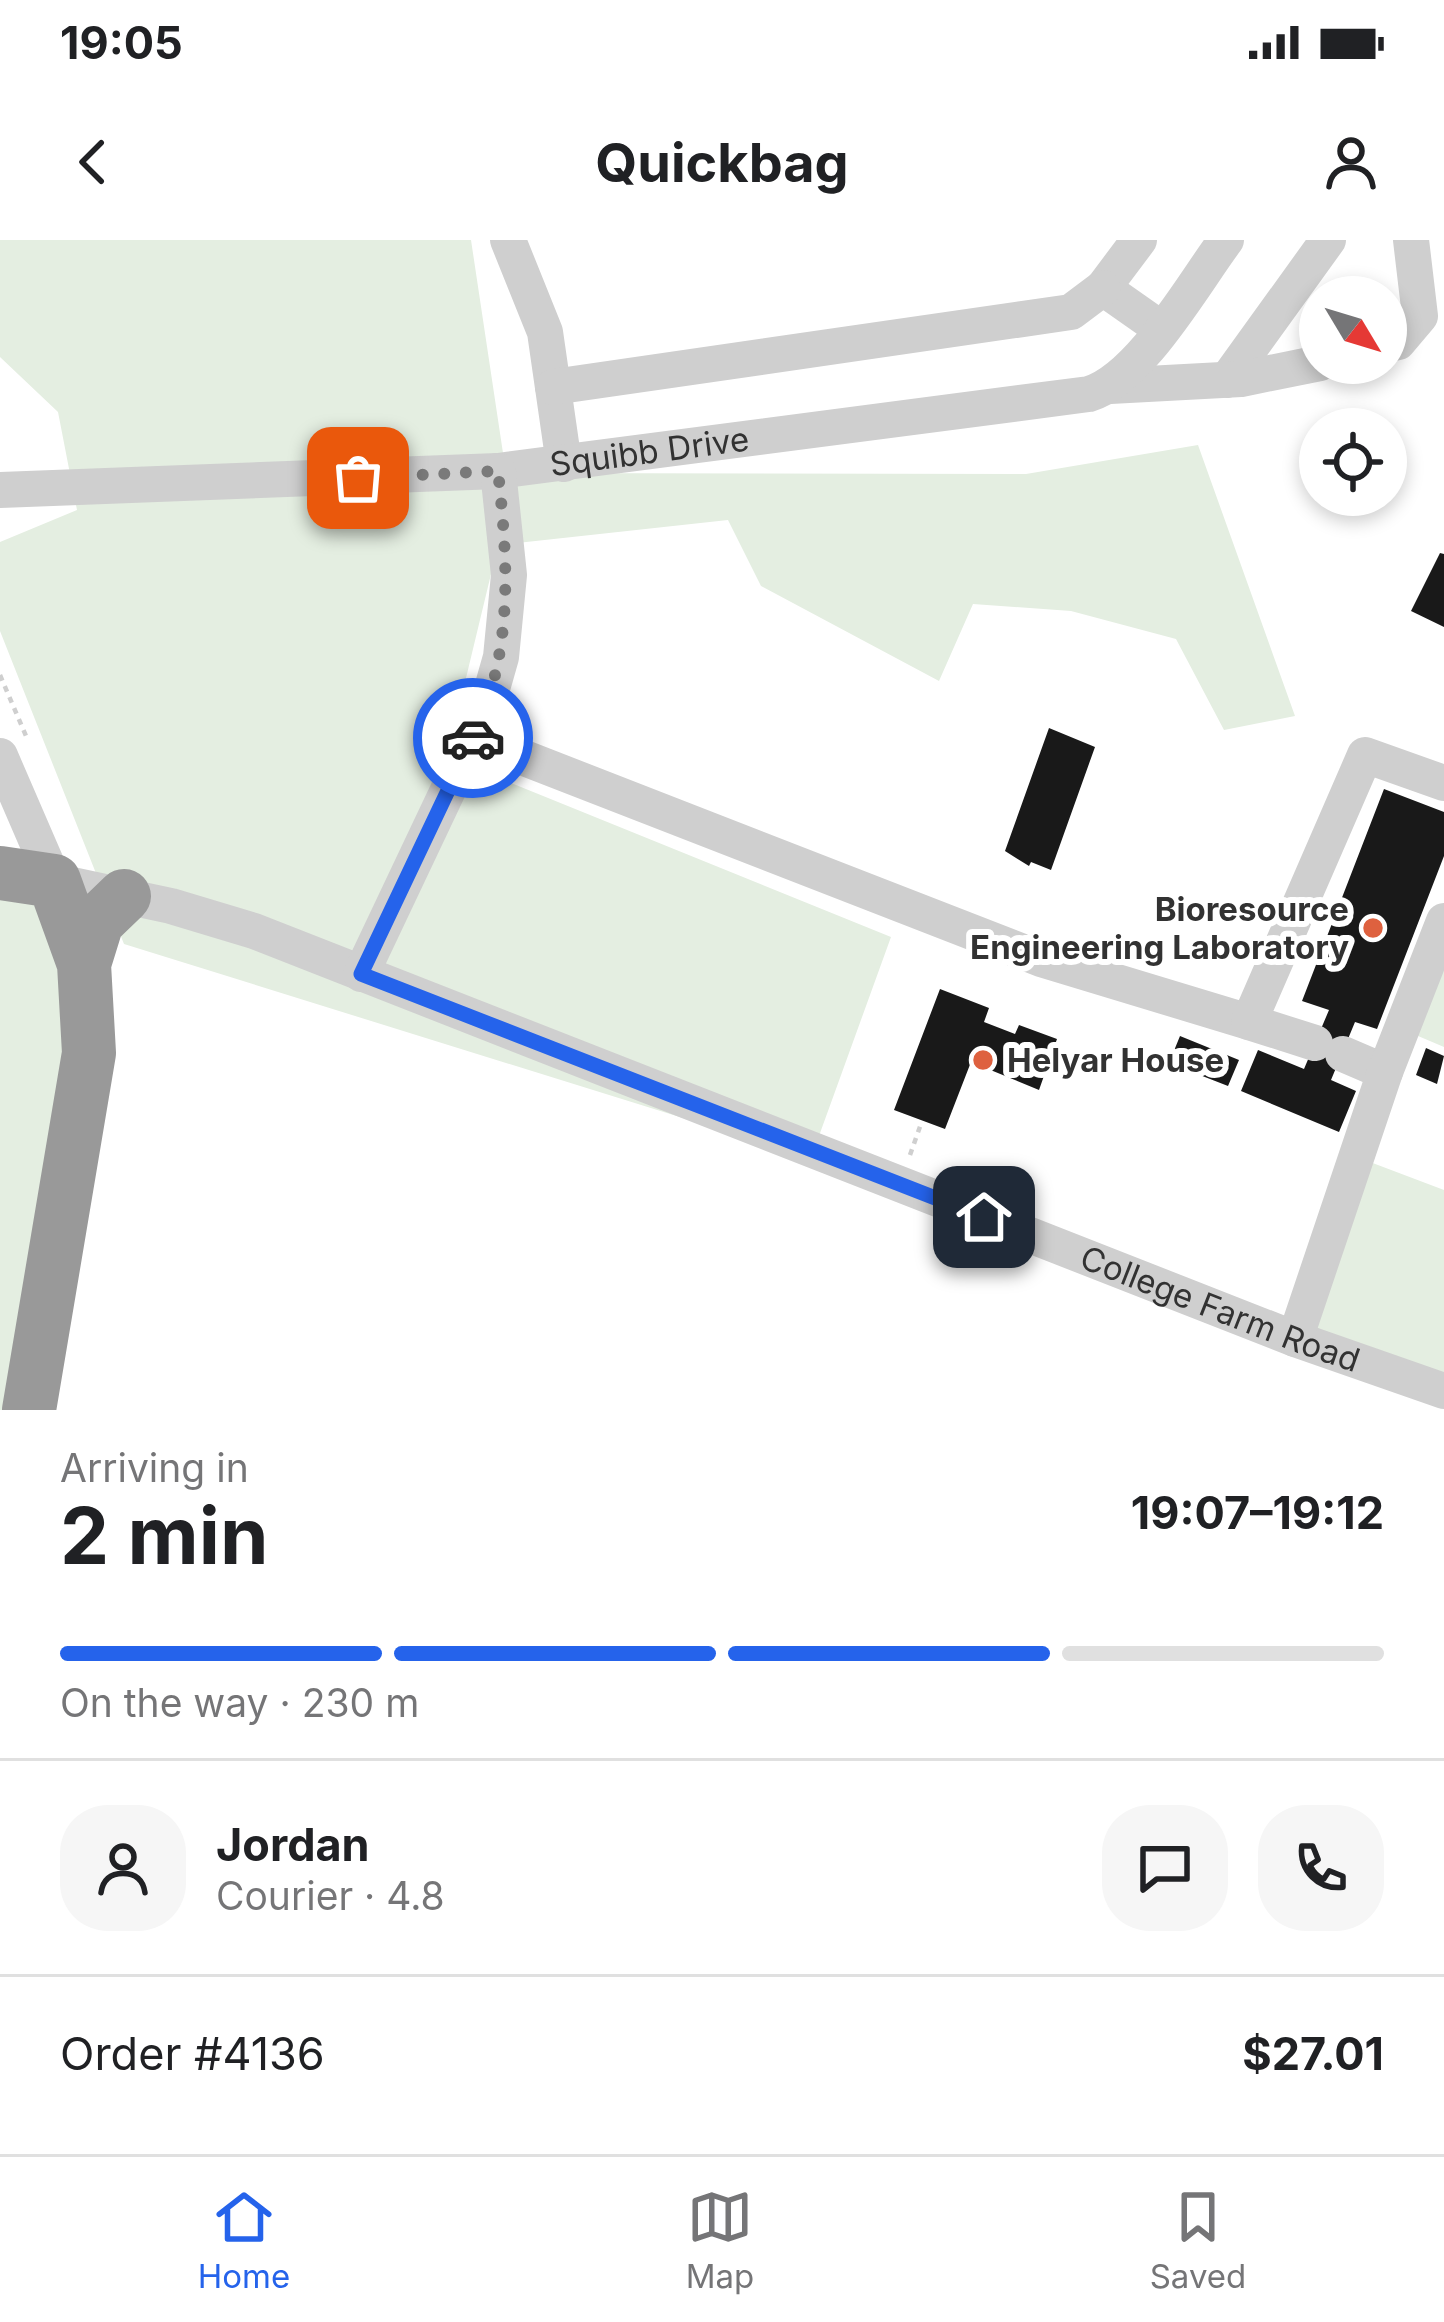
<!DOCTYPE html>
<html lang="en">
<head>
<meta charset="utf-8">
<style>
  body { margin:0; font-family:Inter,sans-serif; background:#f6f6f6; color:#202124; height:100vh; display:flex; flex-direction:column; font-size:45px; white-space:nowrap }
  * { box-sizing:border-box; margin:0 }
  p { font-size:39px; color:#757577 }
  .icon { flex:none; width:66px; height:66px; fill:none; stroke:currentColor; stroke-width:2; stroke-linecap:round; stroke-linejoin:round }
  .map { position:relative; height:1170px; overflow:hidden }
  .details { display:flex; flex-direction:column; background:#fff; flex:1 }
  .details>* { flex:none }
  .needle { width:78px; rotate:128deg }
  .buttons { position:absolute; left:1299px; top:36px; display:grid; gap:24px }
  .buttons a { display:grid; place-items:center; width:108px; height:108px; border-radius:50%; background:#fff; box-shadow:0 6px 18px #0003; font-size:60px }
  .pin { position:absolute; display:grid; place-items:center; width:102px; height:102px; color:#fff; margin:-51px; border-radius:24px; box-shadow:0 6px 18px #0006 }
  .courier { position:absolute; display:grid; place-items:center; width:120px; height:120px; margin:-60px; border:9px solid #2563eb; border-radius:50%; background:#fff; color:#222; box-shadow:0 3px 15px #0007 }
  .summary em { font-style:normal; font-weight:700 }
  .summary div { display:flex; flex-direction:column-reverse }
  .summary { display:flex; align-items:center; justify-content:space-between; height:204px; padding:0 60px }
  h1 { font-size:78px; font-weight:700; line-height:90px }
  .bar { display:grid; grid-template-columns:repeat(4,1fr); gap:18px 12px; align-content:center; height:144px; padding:0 60px }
  .bar i { height:15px; border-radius:9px; background:#e0e0e0 }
  .bar .active { background:#2563eb }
  .bar p { grid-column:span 4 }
  .line { display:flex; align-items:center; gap:30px; padding:0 60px; border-top:3px solid #e0e0e0 }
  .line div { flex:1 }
  .round { display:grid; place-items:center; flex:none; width:126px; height:126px; border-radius:48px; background:#f6f6f6 }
  .status { display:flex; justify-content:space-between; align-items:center; height:84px; padding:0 60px; background:#fff; direction:ltr }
  .status svg { height:33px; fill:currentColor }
  header { display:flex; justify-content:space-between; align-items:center; height:156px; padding:0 60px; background:#fff; font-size:54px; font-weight:700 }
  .menu { display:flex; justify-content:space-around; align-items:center; height:168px; border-top:3px solid #e0e0e0; background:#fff; font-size:33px; color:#757577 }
  .menu a { display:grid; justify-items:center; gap:6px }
  .menu .active { color:#2563eb }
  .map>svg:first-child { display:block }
  .green { fill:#e4eee1 }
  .building { fill:#191919 }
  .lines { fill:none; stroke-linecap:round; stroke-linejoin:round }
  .path { stroke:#cfcfcf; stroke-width:4.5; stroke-dasharray:6 6; stroke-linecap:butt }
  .minor { stroke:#cfcfcf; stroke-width:36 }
  .highway { stroke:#999; stroke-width:54 }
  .done { stroke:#7a7a7a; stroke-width:12; stroke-dasharray:0 21.6 }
  .route { stroke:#2563eb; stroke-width:15 }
  .poi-dot { fill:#de613f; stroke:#fff; stroke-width:4.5 }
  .labels { text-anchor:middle; stroke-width:12; stroke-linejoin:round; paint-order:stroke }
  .street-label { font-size:33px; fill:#323232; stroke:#fff }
  .poi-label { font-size:33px; font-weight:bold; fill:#323232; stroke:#fff; text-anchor:end }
</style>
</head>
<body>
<div class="status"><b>19:05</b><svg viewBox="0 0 49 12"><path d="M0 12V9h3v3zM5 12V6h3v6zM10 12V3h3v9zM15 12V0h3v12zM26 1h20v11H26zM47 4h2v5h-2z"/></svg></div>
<header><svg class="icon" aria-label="back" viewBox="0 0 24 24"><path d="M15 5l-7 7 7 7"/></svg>Quickbag<svg class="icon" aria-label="person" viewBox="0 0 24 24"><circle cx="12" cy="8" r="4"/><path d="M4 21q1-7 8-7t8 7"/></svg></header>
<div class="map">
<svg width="1444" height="1170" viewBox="0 0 1444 1170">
  <rect width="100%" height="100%" fill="#fff"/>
  <path class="green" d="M0,0H471L506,233L1026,234L1198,205L1295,476L1224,490L1176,399L1071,371L973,364L939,441L761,346L728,280L498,305L447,517L891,697L811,918L124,704L0,391V302L77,270L58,172L0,117Z
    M0,654L34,657L68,727L63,847L16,1170H0Z
    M1444,709V807L1411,793Z
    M1370,922L1444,950V1159L1298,1110Z"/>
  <path class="building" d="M1440,313L1444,314V387L1411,371Z
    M1049,488L1095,507L1051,630L1031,622L1029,626L1005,611Z
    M1384,549L1444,572V616L1377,789L1355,782L1331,840L1356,851L1339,892L1241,851L1258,810L1304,829L1329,770L1302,761Z
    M940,749L989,768L984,782L1015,794L1019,785L1057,799L1039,850L971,822L945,889L894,870Z
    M1180,796L1239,820L1228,846L1169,823Z
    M1426,808L1444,816L1437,844L1416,835Z"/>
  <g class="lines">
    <path class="path" d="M0,435L26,496
      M910,915L922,881"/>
    <g class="minor">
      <path d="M508,0L545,92L564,224"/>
      <path d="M1139,0L1103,48L1160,88"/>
      <path d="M1386,105L1398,102L1420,76L1411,0"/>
      <path d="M1227,140L1328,0"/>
      <path d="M1110,146L1241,139L1320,123"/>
      <path d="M553,147L1071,72L1103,48"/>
      <path id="s1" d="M0,250L498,231L1089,154C1141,138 1193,44 1226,0"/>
      <path d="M473,498L1041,719L1249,782"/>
      <path id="s2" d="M0,516L54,641L171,666L254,691L1295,1099L1444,1151"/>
      <path d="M361,734L486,470L501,417L509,335L498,231"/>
      <path d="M1315,803L1249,782L1365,515L1444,543"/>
      <path d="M1343,814L1385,832"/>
      <path d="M1295,1099L1385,832L1444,681"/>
    </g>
    <path class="highway" d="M0,633L54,641L84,724L89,813L29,1170
      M84,724L97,682L124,656"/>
  </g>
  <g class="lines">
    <path class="done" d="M358,238L498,231C508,323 514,411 473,498"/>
    <path class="route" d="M473,498L361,734L984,977"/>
  </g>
  <g class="poi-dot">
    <circle cx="1373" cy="688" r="12"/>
    <circle cx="983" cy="820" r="12"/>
  </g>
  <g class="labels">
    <g class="street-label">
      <text dy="12" stroke="none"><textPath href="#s1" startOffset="651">Squibb Drive</textPath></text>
      <text dy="12" stroke="none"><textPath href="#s2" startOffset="1380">College Farm Road</textPath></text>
    </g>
    <g class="poi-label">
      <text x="1349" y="681">Bioresource<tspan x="1349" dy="38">Engineering Laboratory</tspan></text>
      <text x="1007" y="832" text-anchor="start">Helyar House</text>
    </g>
  </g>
</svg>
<div class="buttons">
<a><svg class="needle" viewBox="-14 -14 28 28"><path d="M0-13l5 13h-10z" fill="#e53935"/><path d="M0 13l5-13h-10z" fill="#757577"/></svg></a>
<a><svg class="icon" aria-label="locate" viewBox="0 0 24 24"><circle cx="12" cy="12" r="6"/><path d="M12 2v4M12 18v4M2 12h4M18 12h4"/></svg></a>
</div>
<div class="pin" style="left:358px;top:238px;background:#ea580c"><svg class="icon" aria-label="bag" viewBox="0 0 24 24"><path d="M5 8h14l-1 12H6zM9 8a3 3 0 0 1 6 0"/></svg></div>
<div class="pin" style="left:984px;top:977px;background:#1f2937"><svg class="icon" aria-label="home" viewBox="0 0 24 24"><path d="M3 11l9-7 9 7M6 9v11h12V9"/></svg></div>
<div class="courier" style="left:473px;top:498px"><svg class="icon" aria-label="car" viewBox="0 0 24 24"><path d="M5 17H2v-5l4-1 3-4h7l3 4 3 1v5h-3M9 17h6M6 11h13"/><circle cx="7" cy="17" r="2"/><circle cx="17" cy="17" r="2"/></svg></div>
</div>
<section class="details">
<div class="summary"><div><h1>2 min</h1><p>Arriving in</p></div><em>19:07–19:12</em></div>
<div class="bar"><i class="active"></i><i class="active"></i><i class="active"></i><i></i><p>On the way · 230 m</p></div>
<div class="line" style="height:216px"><a class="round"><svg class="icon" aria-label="person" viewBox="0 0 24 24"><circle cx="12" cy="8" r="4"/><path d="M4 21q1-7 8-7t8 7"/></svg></a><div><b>Jordan</b><p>Courier · 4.8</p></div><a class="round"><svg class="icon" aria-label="chat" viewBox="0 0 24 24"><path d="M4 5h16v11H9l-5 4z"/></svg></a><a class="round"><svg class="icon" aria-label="phone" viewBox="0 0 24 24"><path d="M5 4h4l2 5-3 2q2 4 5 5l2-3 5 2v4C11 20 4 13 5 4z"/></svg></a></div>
<div class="line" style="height:156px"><div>Order #4136</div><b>$27.01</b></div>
</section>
<nav class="menu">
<a class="active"><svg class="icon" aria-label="home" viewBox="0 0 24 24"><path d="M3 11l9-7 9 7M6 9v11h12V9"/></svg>Home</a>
<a><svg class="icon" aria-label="map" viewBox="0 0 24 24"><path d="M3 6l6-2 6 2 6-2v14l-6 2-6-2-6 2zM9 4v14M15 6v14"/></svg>Map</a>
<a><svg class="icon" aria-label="saved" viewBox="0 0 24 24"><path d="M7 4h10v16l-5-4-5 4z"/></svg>Saved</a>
</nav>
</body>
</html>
